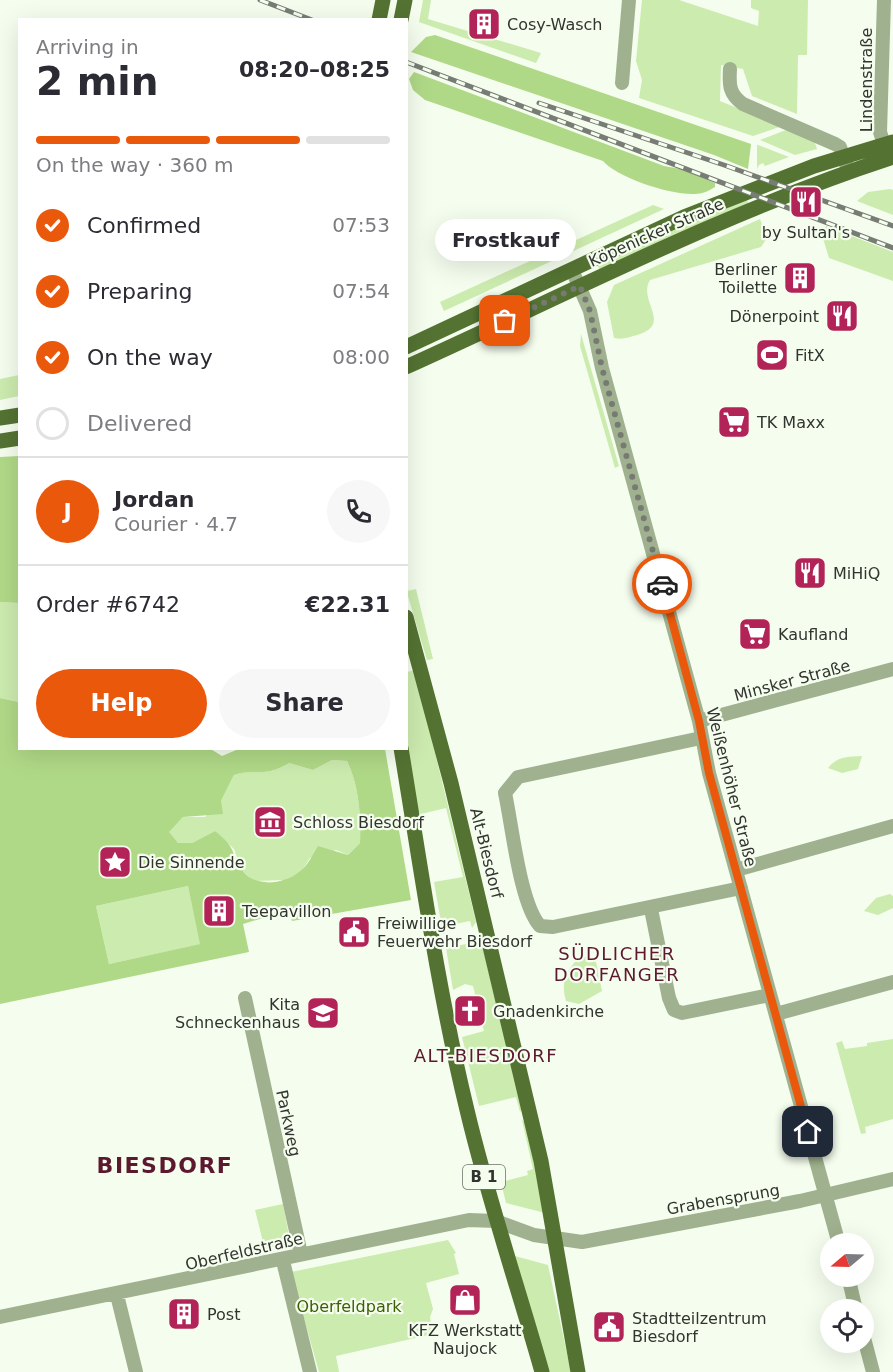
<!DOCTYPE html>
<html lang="en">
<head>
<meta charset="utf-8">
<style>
  body { margin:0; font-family:"DejaVu Sans",sans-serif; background:#f7f7f7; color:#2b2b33; height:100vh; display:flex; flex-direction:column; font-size:22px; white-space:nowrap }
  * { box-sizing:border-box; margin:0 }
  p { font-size:20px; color:#7c7c81 }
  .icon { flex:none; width:33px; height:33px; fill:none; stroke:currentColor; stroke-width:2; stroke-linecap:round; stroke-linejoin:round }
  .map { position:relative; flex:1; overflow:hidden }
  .side { position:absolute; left:18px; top:18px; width:390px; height:732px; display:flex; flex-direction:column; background:#fff; border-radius:0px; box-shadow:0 6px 24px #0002 }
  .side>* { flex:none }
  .needle { width:39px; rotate:251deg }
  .buttons { position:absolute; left:820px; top:1233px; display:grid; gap:12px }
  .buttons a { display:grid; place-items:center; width:54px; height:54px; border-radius:50%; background:#fff; box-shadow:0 6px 24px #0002; font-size:30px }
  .pin { position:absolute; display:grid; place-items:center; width:51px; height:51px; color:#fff; margin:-26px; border-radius:12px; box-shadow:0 3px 9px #0006 }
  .courier { position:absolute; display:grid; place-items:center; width:60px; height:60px; margin:-30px; border:4px solid #ea580c; border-radius:50%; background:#fff; color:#222; box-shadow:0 2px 8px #0007 }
  .bubble { position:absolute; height:42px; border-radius:21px; background:#fff; box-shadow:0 6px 24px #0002; font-size:20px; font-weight:800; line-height:42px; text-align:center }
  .overview em { font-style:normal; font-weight:800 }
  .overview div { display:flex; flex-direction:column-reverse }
  .overview { display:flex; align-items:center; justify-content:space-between; height:102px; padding:0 18px }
  h1 { font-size:39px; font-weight:800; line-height:45px }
  .bar { display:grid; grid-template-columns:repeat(4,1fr); gap:9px 6px; align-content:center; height:72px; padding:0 18px }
  .bar i { height:8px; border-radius:4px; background:#e1e1e2 }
  .bar .selected { background:#ea580c }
  .bar p { grid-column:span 4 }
  .line { display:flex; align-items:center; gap:15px; padding:0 18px; border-top:2px solid #e1e1e2 }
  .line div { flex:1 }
  .round { display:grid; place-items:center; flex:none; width:63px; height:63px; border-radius:32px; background:#f7f7f7 }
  ol { padding:0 18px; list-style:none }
  li { display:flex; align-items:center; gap:18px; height:66px }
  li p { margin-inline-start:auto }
  li .icon { padding:6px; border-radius:50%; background:#ea580c; color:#fff; stroke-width:4 }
  li:last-child { color:#7c7c81 }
  li i { width:33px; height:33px; border:3px solid #e1e1e2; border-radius:50% }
  .primary-button { display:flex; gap:12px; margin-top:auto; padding:12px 18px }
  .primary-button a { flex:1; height:69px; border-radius:36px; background:#ea580c; color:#fff; font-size:24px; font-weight:800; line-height:69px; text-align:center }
  .primary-button a+a { background:#f7f7f7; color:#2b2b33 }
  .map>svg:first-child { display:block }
  .green { fill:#ccebaf }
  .forest { fill:#b0d987; fill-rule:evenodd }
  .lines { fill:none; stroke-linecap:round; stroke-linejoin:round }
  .minor { stroke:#9fb18e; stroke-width:14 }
  .major { stroke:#547332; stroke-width:15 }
  .rail-casing { stroke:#777c74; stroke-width:5 }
  .rail { stroke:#f5fdee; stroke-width:3; stroke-dasharray:9; stroke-linecap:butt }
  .done { stroke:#767a72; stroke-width:6; stroke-dasharray:0 10.8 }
  .route { stroke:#ea580c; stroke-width:8 }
  .labels { text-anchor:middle; stroke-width:4.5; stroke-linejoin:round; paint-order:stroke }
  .shield { fill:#f5fdee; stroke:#6c7068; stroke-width:1.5 }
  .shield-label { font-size:15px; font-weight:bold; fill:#31342f }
  .poi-label { font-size:16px; fill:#31342f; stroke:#f5fdee; text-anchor:start }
  .street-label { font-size:16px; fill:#31342f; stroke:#f5fdee }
  .park-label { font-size:16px; fill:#3c5f03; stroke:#f5fdee }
  .neighbourhood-label { font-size:18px; letter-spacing:1.5px; fill:#5c182e; stroke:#f5fdee }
  .district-label { font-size:22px; font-weight:bold; letter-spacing:1.5px; fill:#5c182e; stroke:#f5fdee }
</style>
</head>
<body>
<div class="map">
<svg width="893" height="1372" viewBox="0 0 893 1372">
  <rect width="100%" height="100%" fill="#f5fdee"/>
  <path class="green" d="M423,0H431L428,19L541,53L536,63L419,22Z
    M642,0H679L758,26L759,11L751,8V0H808L807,55H798L797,114L752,96L743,69L721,65L720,101L782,126L753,136L639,98L642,80L636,61Z
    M786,130L814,140L817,149L795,155L760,140Z
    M757,145H758L789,157L765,166L763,163L759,165L757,169Z
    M890,189L893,190V215L857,201L868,192Z
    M745,196L749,204L600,270L597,265Z
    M653,205L664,209L444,311L440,302Z
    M760,219L767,238L761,247L650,280C637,301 674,324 637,335C629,337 623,340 614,338L607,302L614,285Z
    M826,226L893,252V281L829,258L822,235Z
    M581,334L619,466L615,468L580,346Z
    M19,375V396L0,400V379Z
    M416,589L433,659L427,660L407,593V591Z
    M0,602L19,603L20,702L0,698Z
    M415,670L476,922L472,928L470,921L445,926V934H443L434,882L463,877L446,808L421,814L416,810L406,748L407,672Z
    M862,756L858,769L842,773L828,768C838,756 847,757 862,756Z
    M332,760L347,761C359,786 361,815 360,843L348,855L336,850L310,858L301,872L285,880L253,881L241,869L234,849L215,831L192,843H178L168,832L183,817H205L221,801L234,775C256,768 266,778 289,763L313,770Z
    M188,886L201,944L109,964L96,906Z
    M890,894L893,896V908L878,915L864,911L876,898Z
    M481,941L522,1109L520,1112L516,1097L479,1106L462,1037L484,1031L473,986L465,984L453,990L446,948Z
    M582,955L596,962L602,991L579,1004L566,1001C560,980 567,969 582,955Z
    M893,1039V1119L865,1127L866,1133L861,1134L836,1043L842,1041L845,1049L867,1046V1043Z
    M522,1120L525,1122L545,1213L506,1203L501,1182L528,1175L527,1171L533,1169Z
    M283,1204L290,1241L265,1250L255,1210Z
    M448,1240L456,1253L454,1254L459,1274L426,1283L433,1309L430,1317L433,1334L336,1356L339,1372H319L291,1272Z
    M515,1256L548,1265L571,1372H547Z"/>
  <path class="forest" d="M435,35L751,144L748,169L714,155L411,52L426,37Z
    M414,72L664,166L681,169L715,183V187C711,189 707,192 702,193C680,199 617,178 603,161L425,100L413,90L409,79Z
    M19,456V603L0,602V457Z
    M0,698L19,702L20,748H209L222,756L241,748L385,749L411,900L292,921L289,910L243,924L249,952L0,1004ZM332,760L347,761C359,786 361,815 360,843L348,855L318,846C313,854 307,867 299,872C283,885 252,888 241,868C230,849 235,847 215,831L192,843H178L169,832L183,817L223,814L221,801L234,775C257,768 265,778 289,763L313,770ZM188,886L200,944L109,964L96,906Z"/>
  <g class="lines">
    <path class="minor" d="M884,0L880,132L887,153
      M730,69C729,85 729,94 743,104L835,144L840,147L847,167
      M622,83L629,0
      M572,270L590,311L602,368L699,721L709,773L839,1244
      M699,721L893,669
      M701,738L518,777L505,793C512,825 520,904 540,926L553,927L741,888
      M736,870L893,826
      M651,909L669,998L674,1010L682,1013L770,995
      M245,998L301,1254
      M776,1014L893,982
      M283,1261L310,1372
      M848,1276L856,1310
      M117,1295L136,1372
      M0,1317L469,1220L496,1221L534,1235L582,1242L800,1201L893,1179
      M864,1338L873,1372"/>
    <path class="major" d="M379,20L383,0
      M401,20L405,0
      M406,347L684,217L814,166L893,142
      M406,367C568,294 724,212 893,157
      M0,418L20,415
      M0,441L20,438
      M406,617L451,783L541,1161L578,1372
      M401,748C421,869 438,991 467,1110C488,1199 517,1284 542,1372"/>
    <defs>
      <path id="rail" d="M260,0L312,20
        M406,62L893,248
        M539,103L724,165L893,226"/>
    </defs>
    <use href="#rail" class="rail-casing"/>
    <use href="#rail" class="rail"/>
  </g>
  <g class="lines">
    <path class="done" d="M505,321L580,286L590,311L602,368L662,584"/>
    <path class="route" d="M662,584L699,721L709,773L808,1132"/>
  </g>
  <defs>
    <symbol id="building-square" viewBox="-11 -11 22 22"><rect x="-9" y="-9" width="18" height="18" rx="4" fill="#b22357" stroke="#f5fdee"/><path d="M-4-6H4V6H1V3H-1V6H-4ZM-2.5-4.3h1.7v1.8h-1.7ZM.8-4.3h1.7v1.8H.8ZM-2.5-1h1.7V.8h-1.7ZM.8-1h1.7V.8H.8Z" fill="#fff"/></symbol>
    <symbol id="restaurant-square" viewBox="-11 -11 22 22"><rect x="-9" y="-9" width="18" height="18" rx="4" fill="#b22357" stroke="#f5fdee"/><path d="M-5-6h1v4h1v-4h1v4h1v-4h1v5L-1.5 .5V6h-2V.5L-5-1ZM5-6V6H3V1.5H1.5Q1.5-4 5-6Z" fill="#fff"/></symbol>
    <symbol id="stadium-square" viewBox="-11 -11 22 22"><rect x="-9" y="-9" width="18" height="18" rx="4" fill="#b22357" stroke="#f5fdee"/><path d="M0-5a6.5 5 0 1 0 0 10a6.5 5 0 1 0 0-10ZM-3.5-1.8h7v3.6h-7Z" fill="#fff"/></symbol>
    <symbol id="supermarket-square" viewBox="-11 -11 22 22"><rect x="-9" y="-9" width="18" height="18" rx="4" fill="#b22357" stroke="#f5fdee"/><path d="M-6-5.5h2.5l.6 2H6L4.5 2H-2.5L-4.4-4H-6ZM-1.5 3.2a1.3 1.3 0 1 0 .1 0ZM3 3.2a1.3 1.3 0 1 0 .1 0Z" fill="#fff"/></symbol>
    <symbol id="museum-square" viewBox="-11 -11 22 22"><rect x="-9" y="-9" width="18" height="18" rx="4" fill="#b22357" stroke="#f5fdee"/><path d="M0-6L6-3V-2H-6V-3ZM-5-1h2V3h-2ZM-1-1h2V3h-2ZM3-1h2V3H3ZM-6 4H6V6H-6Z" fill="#fff"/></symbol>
    <symbol id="sight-square" viewBox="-11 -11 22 22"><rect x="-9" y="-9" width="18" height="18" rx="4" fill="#b22357" stroke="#f5fdee"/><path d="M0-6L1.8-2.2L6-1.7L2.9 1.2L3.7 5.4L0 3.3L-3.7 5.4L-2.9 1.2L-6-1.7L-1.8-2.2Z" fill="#fff"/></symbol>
    <symbol id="civic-square" viewBox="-11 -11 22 22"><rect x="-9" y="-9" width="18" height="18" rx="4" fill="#b22357" stroke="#f5fdee"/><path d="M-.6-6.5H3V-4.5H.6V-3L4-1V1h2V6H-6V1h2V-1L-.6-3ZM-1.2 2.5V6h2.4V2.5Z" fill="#fff"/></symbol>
    <symbol id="church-square" viewBox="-11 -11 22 22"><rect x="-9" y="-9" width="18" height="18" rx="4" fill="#b22357" stroke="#f5fdee"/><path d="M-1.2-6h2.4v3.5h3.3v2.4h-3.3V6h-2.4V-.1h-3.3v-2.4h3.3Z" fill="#fff"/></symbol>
    <symbol id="school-square" viewBox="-11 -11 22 22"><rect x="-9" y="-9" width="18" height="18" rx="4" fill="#b22357" stroke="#f5fdee"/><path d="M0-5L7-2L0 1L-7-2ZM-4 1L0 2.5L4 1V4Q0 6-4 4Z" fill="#fff"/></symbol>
    <symbol id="shop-square" viewBox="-11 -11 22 22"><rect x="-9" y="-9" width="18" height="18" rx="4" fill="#b22357" stroke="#f5fdee"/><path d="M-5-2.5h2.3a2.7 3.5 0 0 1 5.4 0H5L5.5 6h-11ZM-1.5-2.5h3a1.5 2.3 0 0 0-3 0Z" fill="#fff"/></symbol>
  </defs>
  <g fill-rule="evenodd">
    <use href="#building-square" x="465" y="5" width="38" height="38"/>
    <use href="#restaurant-square" x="787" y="183" width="38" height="38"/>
    <use href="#building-square" x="781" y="259" width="38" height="38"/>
    <use href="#restaurant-square" x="823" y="297" width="38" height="38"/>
    <use href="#stadium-square" x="753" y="336" width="38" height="38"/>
    <use href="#supermarket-square" x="715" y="403" width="38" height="38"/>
    <use href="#restaurant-square" x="791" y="554" width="38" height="38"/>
    <use href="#supermarket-square" x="736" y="615" width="38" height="38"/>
    <use href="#museum-square" x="251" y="803" width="38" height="38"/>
    <use href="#sight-square" x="96" y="843" width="38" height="38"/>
    <use href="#building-square" x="200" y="892" width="38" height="38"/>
    <use href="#civic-square" x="335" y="913" width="38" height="38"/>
    <use href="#church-square" x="451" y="992" width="38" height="38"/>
    <use href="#school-square" x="304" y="994" width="38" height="38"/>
    <use href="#shop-square" x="446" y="1281" width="38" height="38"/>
    <use href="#building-square" x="165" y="1295" width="38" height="38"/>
    <use href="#civic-square" x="590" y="1308" width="38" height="38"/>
  </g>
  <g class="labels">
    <rect class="shield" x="463" y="1165" width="42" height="24" rx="4.5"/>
    <g class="shield-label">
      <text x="484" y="1182">B 1</text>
    </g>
    <g class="poi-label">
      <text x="507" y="30">Cosy-Wasch</text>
      <text x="806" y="238" text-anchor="middle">by Sultan's</text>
      <text x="777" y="275" text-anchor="end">Berliner<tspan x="777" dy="18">Toilette</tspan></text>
      <text x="819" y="322" text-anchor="end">Dönerpoint</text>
      <text x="795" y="361">FitX</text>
      <text x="757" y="428">TK Maxx</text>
      <text x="833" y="579">MiHiQ</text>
      <text x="778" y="640">Kaufland</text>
      <text x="293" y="828">Schloss Biesdorf</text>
      <text x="138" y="868">Die Sinnende</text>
      <text x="242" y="917">Teepavillon</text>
      <text x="377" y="929">Freiwillige<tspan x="377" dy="18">Feuerwehr Biesdorf</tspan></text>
      <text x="300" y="1010" text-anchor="end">Kita<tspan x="300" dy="18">Schneckenhaus</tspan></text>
      <text x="493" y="1017">Gnadenkirche</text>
      <text x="207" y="1320">Post</text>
      <text x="632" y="1324">Stadtteilzentrum<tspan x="632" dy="18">Biesdorf</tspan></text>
      <text x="465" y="1336" text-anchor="middle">KFZ Werkstatt<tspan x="465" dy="18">Naujock</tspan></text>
    </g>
    <g class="street-label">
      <text transform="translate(866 80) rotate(-90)" y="6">Lindenstraße</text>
      <text transform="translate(656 232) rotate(-24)" y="6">Köpenicker Straße</text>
      <text transform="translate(792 680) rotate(-15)" y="6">Minsker Straße</text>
      <text transform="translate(732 787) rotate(76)" y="6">Weißenhöher Straße</text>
      <text transform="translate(487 853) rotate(76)" y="6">Alt-Biesdorf</text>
      <text transform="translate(289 1123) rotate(78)" y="6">Parkweg</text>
      <text transform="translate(723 1199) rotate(-10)" y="6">Grabensprung</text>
      <text transform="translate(244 1251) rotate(-13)" y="6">Oberfeldstraße</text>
    </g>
    <g class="park-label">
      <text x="349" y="1312">Oberfeldpark</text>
    </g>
    <g class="neighbourhood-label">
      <text x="617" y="960">SÜDLICHER<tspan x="617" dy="21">DORFANGER</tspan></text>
      <text x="486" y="1062">ALT-BIESDORF</text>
    </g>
    <g class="district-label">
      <text x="165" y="1173">BIESDORF</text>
    </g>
  </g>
</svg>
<div class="buttons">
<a><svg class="needle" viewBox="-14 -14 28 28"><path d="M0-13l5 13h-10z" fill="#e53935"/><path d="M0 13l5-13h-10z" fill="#7c7c81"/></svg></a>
<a><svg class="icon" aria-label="locate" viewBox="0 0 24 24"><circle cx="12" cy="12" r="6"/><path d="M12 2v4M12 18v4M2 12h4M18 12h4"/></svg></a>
</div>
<div class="pin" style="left:505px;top:321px;background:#ea580c"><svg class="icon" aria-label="bag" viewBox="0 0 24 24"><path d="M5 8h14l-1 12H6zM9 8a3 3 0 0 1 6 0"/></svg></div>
<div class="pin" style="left:808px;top:1132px;background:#1f2937"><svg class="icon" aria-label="home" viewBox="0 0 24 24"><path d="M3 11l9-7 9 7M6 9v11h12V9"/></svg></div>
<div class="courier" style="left:662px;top:584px"><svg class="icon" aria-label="car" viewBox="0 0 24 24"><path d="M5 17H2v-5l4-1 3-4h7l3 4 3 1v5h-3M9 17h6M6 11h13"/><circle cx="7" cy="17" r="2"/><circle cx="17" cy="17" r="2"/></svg></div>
<div class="bubble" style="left:435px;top:219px;width:141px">Frostkauf</div>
<section class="side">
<div class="overview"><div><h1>2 min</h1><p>Arriving in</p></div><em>08:20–08:25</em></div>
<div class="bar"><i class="selected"></i><i class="selected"></i><i class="selected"></i><i></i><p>On the way · 360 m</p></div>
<ol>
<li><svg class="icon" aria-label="check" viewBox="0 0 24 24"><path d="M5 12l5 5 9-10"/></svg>Confirmed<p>07:53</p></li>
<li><svg class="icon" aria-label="check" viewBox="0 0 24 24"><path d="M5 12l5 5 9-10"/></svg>Preparing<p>07:54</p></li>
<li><svg class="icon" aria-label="check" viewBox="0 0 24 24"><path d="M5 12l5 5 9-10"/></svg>On the way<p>08:00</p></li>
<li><i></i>Delivered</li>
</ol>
<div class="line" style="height:108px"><b class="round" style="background:#ea580c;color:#fff">J</b><div><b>Jordan</b><p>Courier · 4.7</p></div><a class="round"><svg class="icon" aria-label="phone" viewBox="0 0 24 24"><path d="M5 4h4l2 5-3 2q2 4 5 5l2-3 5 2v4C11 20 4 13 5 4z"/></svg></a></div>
<div class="line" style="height:78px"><div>Order #6742</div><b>€22.31</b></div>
<div class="primary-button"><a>Help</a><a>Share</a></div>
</section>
</div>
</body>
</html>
